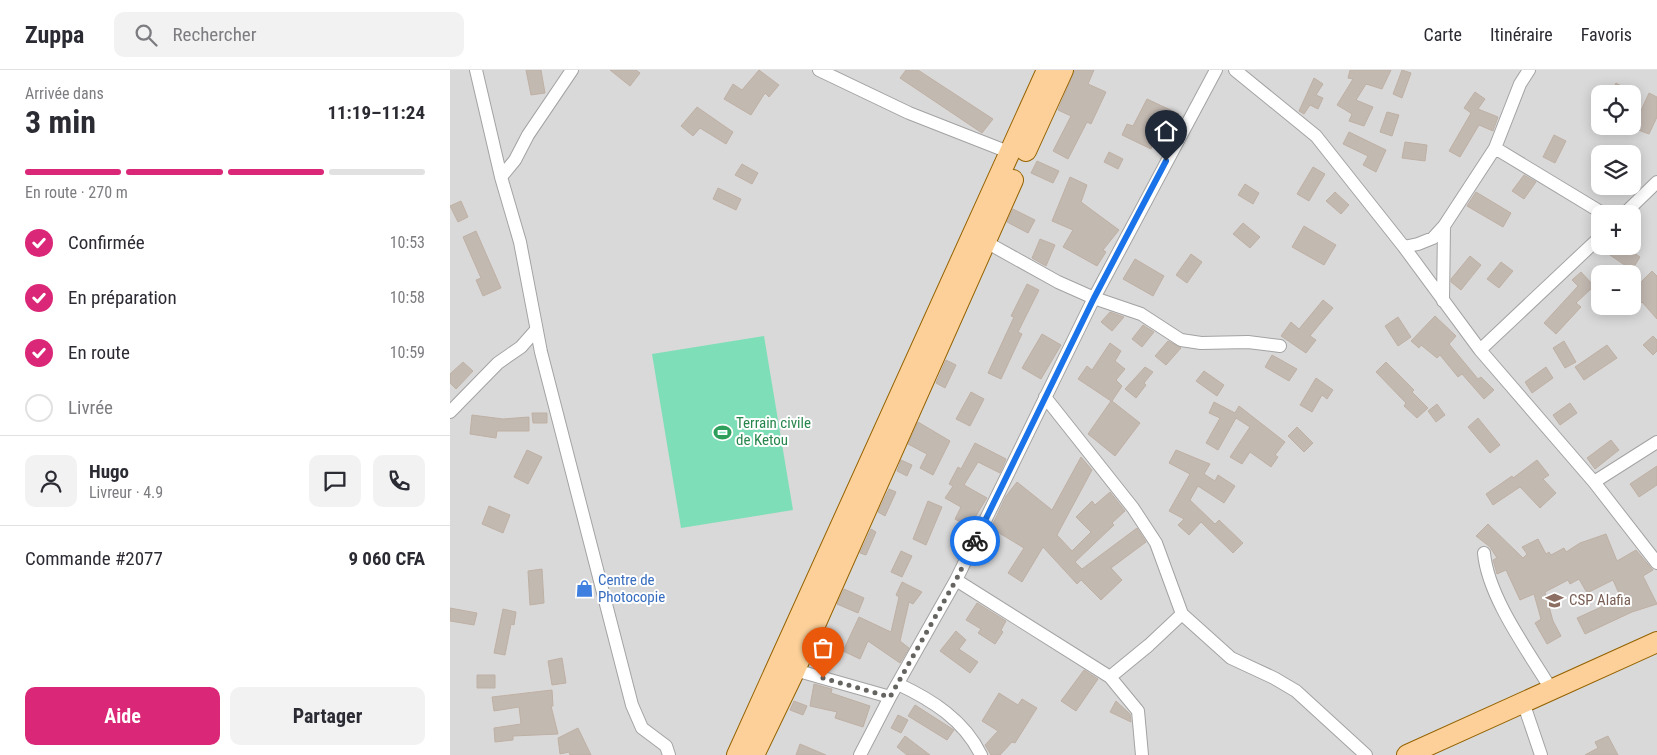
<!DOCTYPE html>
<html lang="fr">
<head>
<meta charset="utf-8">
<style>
  body { margin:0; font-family:"Roboto Condensed",sans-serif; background:#f2f2f3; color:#2b2b33; height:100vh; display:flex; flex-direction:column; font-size:19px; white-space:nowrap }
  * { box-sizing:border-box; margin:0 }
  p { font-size:16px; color:#7c7c81 }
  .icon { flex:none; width:28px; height:28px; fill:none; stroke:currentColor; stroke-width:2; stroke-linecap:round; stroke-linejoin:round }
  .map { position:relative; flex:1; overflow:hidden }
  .details { display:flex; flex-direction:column; background:#fff; width:450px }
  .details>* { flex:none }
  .controls { position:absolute; left:1141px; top:15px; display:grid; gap:10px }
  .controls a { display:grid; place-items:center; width:50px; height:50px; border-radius:10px; background:#fff; box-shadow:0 2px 12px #0003; font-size:25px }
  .pin { position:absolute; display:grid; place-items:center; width:42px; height:42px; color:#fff; margin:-51px -21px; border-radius:50% 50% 50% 0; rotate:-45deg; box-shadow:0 0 5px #0007 }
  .pin .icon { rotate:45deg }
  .courier { position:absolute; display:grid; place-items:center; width:50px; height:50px; margin:-25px; border:4px solid #1a73e8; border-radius:50%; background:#fff; color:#222; box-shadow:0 1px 6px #0007 }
  .head em { font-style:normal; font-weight:700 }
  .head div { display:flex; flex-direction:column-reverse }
  .head { display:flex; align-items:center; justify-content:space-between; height:85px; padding:0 25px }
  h1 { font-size:32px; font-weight:700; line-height:38px }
  .bar { display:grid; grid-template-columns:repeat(4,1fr); gap:8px 5px; align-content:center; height:60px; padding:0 25px }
  .bar i { height:6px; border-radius:4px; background:#e1e1e2 }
  .bar .current { background:#db2777 }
  .bar p { grid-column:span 4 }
  .line { display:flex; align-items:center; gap:12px; padding:0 25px; border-top:1px solid #e1e1e2 }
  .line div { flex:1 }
  .round { display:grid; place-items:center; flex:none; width:52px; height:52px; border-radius:10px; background:#f2f2f3 }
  ol { padding:0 25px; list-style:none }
  li { display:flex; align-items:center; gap:15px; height:55px }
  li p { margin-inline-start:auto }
  li .icon { padding:5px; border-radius:50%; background:#db2777; color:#fff; stroke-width:4 }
  li:last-child { color:#7c7c81 }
  li i { width:28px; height:28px; border:2px solid #e1e1e2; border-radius:50% }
  .cta { display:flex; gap:10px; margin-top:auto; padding:10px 25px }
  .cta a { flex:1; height:58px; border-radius:10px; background:#db2777; color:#fff; font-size:20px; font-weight:700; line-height:58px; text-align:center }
  .cta a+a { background:#f2f2f3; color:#2b2b33 }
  header { display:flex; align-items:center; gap:30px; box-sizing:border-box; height:70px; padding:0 25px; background:#fff; border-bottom:1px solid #e1e1e2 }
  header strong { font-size:24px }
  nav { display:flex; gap:28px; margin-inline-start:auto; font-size:18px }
  .search { width:350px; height:45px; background:#f2f2f3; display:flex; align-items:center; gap:12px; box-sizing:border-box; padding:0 18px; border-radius:10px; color:#7c7c81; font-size:19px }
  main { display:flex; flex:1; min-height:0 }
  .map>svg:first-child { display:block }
  .residential { fill:#dad9d9; fill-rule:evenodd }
  .pitch { fill:#7edeb8 }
  .building { fill:#c2b9b1; stroke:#bfb0a4 }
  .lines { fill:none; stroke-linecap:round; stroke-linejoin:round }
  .minor-casing { stroke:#a3a3a3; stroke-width:14 }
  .primary-casing { stroke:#946200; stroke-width:22 }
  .minor { stroke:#fff; stroke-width:12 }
  .primary { stroke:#fcd098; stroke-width:20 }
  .done { stroke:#666461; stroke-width:5; stroke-dasharray:0 9 }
  .route { stroke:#1a73e8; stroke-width:6 }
  .labels { text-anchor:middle; stroke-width:4; stroke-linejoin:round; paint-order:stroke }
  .leisure-label { font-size:15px; fill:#27864d; stroke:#fff; text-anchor:start }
  .shop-label { font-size:15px; fill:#366cbe; stroke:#fff; text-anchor:start }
  .education-label { font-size:15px; fill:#785e54; stroke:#fff; text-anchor:start }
</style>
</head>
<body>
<header>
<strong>Zuppa</strong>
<div class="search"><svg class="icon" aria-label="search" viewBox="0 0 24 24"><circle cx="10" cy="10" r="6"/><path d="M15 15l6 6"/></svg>Rechercher</div>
<nav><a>Carte</a><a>Itinéraire</a><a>Favoris</a></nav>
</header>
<main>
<section class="details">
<div class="head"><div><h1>3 min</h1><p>Arrivée dans</p></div><em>11:19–11:24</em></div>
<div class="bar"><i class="current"></i><i class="current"></i><i class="current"></i><i></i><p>En route · 270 m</p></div>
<ol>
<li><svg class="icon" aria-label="check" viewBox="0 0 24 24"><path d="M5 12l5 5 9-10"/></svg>Confirmée<p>10:53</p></li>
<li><svg class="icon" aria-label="check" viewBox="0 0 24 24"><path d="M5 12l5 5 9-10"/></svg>En préparation<p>10:58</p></li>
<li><svg class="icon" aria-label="check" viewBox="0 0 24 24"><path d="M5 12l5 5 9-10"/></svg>En route<p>10:59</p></li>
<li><i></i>Livrée</li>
</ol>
<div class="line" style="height:90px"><a class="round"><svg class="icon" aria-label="person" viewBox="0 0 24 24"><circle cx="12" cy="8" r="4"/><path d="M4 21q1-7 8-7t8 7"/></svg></a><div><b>Hugo</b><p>Livreur · 4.9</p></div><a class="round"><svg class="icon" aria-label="chat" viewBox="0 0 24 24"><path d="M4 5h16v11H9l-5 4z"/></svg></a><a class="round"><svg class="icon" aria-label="phone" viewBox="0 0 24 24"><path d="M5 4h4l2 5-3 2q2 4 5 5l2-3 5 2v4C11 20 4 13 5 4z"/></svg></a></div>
<div class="line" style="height:65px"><div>Commande #2077</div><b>9 060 CFA</b></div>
<div class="cta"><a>Aide</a><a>Partager</a></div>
</section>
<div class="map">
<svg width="1207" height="685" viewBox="0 0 1207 685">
  <rect width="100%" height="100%" fill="#eeeae2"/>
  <path class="residential" d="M0,0H1207V685H0ZM1150,24H1182V56H1150ZM1150,84H1182V116H1150ZM1150,144H1182V176H1150ZM1150,204H1182V236H1150Z"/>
  <path class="pitch" d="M314,266L343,440L231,458L202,284Z"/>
  <path class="building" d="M76,0H91L95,23L81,25Z
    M160,0H186L190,3L180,16Z
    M309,0L329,15L319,27L315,23L301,45L274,29L283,14L292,20Z
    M456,0H468L543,49L532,63L450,8Z
    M625,0H644L638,14L656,22L641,54L637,52L618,89L603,81L621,46L608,40Z
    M900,0H941L932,19L916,14L906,30L923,37L914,56L899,51L902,44L887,35L903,9L898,8Z
    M952,0L961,3L952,28L943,24Z
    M864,8L873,14L866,25L873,28L868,39L860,35L854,44L849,41Z
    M1166,13L1185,24H1160Z
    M1025,22L1035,29L1028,39L1048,47L1043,61L1029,55L1010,87L999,81L1021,43L1014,38Z
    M1199,23L1207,27V47L1199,64L1183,58Z
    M697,29L729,44L719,64L709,59L701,79L672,65L677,54L683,56Z
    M247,37L283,62L276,74L250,58L243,66L231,56Z
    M937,42L949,45L942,66L930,62Z
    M899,62L936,80L926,102L913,95L918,86L893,74Z
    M1104,65L1116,71L1105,93L1093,87Z
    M955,72L977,75L975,91L952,88Z
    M659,82L673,89L668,99L654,92Z
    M587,91L609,101L603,113L581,103Z
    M292,94L308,103L302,114L285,105Z
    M863,97L875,104L859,131L847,124Z
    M1074,105L1086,112L1074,129L1062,121Z
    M620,107L637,115L631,132L669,160L653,180L656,182L647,196L613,177L623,160L602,151Z
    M795,114L809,123L803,134L788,125Z
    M268,118L291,129L286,140L263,129Z
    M885,122L899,135L891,144L876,131Z
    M1026,122L1061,143L1053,157L1017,136Z
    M11,131L18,147L8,152L0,136Z
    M563,139L585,150L578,163L557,152Z
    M793,153L810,167L800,178L783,164Z
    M854,156L886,175L874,195L842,177Z
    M26,161L51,218L33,226L26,210L31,208L13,167Z
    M590,169L605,175L596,196L582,188Z
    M1161,176H1173L1190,187L1182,200L1157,183Z
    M741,184L752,192L737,213L726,205Z
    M1020,186L1031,195L1011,220L1001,212V209Z
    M685,189L714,206L703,226L673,209Z
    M1051,192L1063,201L1049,218L1037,209Z
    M1202,201L1207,206V249L1192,232L1182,241V221Z
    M1131,202L1144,216L1126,233L1131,237L1106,264L1094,253L1128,216L1122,210Z
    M577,214L589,220L568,262L572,264L551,309L538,303L564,247L561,246Z
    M873,230L883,238L860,266L866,270L856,283L831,266L841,252L849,259Z
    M660,242L674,247L662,261L651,252Z
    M985,246L1006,266L999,274L1028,309L1031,307L1044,320L1034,329L1012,304L1008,307L990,285L987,288L971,275L969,278L961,271Z
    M948,247L961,267L948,276L935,256Z
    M693,255L704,262L692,277L682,269Z
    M592,264L611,275L591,309L572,298Z
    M1203,266L1207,270V281L1203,285L1193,275Z
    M718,271L731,278L716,295L705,286Z
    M1114,271L1126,292L1115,298L1103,278Z
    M660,273L671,281L665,291L675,299L666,310L672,316L662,331L690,353L665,386L638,364L661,331L628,309L637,296L642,300Z
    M1157,275L1167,288L1134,310L1125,297Z
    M822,285L847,299L839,311L815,297Z
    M496,290L506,295L495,318L486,313Z
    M13,292L23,301L6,319L0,313V304Z
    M936,292L964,320L962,322L978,338L967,348L954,336L956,333L926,302Z
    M695,297L703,302L694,313L696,315L686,328L675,319Z
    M1096,297L1103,308L1082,323L1075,312Z
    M754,301L774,315L767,326L746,311Z
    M866,308L883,320L877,329L872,325L862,342L850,335Z
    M521,322L534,329L520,356L506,349Z
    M764,332L785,343L789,336L835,372L825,385L828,387L821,397L800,382L792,394L780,387L800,357L786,348L768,380L756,373L770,348L759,343Z
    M1120,333L1127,343L1110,355L1103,345Z
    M987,334L995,345L986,352L978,341Z
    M82,343H97V353H83Z
    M22,345L53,349L79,347V361H47L46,368L20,364Z
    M1028,348L1050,375L1040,383L1018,357Z
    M468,352L500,371L483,405L470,398L477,384L458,374Z
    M847,357L863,373L854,382L838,366Z
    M1161,370L1169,380L1145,399L1137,388Z
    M525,373L556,389L550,403L528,392L514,415L537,428L519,457L505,449L511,437L495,428L503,416L499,414L508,397L511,399Z
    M77,380L92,387L78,414L64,407Z
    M726,380L760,394L754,404L765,411L768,405L785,416L774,433L748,416L740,430L765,454L769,450L793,473L783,483L751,452L739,465L728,455L734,449L719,441L740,404L719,393Z
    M631,387L642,400L607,465L622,481L641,462L626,447L642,431L645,435L660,422L675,441L662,453L664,455L625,492L632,499L687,458L696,472L661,498L672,510L651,530L631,510L627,514L593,477L572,512L558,503L574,478L541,458L556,426L567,412L602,440Z
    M451,390L462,395L457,406L447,401Z
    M1087,390L1099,405L1093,409L1106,423L1090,438L1070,417L1043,435L1036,424L1062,406L1063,408Z
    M1207,396V415L1189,427L1180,414Z
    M439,419L446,422L435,446L428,442Z
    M478,431L492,437L476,475L463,469Z
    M39,436L60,445L53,463L32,454Z
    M1038,454L1073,488L1077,484L1072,477L1088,469L1096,484L1099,482L1101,485L1114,478L1116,482L1130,473L1156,464L1167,491L1186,480L1203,500L1193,506L1207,534L1182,542L1135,564L1127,548L1171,528L1163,510L1137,523L1129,509L1120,514L1118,510L1095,522L1103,551L1111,566L1097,574L1085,553L1091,549L1084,524L1070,530L1056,500L1047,504L1043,490L1047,488L1040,477L1026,466Z
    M421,459L426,462L416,485L410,483Z
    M451,481L462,486L452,507L441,502Z
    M92,499L94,533L80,535L78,501Z
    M452,512L472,522L463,534L459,532L450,571L459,578L450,593L418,571L410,589L393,581L409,547L441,562L449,527L446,525Z
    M394,519L414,528L408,543L387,534Z
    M527,533L556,551L551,560L553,562L545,574L528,563L531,559L516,550Z
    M0,538L27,543L24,555L0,551Z
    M53,539L66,542L64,555L61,554L55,585L44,583Z
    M506,561L516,570L509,579L528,592L520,603L490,581Z
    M112,588L116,613L102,615L98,591Z
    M634,600L648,609L626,641L611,631Z
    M27,605H45V618H27Z
    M364,614L382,619L381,623L420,636L413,657L385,648L387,642L360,636Z
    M102,620L103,636H101L108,664L63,666V670L45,672L44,658L71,654L69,637L44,641L42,627Z
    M549,623L568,635L572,629L587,638L565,673L562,672L550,685H541L535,675L548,661L532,651Z
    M344,631L357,636L353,645L340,640Z
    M666,631L680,644L681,652L660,642Z
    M465,635L504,660L497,670L458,646Z
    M448,645L458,650L451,663L441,658Z
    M128,658L141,685H120L119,682L110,684L108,668Z
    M455,666L480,685H457L447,677Z
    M1158,666L1168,685H1135L1148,678L1145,672Z
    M350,674L376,685H346Z"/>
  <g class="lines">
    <defs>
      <path id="minor" d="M26,0L51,107L70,172L91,282L182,635L192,658L216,676L219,685
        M369,0L459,43L561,83
        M785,0L866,66L954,177L1030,280L1144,412L1207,493
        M1045,78L1154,144
        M51,107L65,90L78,65L122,0
        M1174,144L1207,112
        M536,172L608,212L644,228L691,244L731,270L751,273L798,272L830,276
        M954,177L968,174L983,168L994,156L1045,78L1070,14L1079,0
        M993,231L994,156
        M1030,280L1150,167
        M595,327L683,438L706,473L732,544L781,588L824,608L846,621L916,685
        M0,342L48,293L71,277L86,260
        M1144,412L1207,372
        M1034,483C1038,527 1078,581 1101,619
        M506,510L660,607L688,641L692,685
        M345,600L440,627
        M660,607L699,575L732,544
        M448,614C482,630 514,650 531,685
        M1073,632L1091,685
        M410,685L440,627L506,510L644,228L766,0"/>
      <path id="primary" d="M576,81L613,0
        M287,685L597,0
        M304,685L345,600L563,110
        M957,685L1207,572"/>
    </defs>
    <use href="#minor" class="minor-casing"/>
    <use href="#primary" class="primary-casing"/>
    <use href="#minor" class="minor"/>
    <use href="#primary" class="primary"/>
  </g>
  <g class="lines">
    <path class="done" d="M373,608L440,627L506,510L525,471"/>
    <path class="route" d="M525,471L644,228L716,91"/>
  </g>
  <defs>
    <symbol id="stadium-bare" viewBox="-9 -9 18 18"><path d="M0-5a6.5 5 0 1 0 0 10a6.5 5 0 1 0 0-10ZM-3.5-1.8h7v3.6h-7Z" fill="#2e9e5b" stroke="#fff" stroke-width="2.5" paint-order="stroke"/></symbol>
    <symbol id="shop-bare" viewBox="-9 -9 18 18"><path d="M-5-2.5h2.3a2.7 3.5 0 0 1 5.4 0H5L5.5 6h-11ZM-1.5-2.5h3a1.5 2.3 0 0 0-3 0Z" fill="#3f7fe0" stroke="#fff" stroke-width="2.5" paint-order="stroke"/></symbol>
    <symbol id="school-bare" viewBox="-9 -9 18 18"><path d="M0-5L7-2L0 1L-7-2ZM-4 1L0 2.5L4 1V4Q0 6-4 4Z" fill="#8d6e63" stroke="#fff" stroke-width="2.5" paint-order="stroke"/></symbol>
  </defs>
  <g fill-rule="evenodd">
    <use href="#stadium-bare" x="260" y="350" width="25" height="25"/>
    <use href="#shop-bare" x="122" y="506" width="25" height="25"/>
    <use href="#school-bare" x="1092" y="518" width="25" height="25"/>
  </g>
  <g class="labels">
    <g class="leisure-label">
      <text x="286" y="358">Terrain civile<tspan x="286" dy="17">de Ketou</tspan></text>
    </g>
    <g class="shop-label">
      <text x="148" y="515">Centre de<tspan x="148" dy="17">Photocopie</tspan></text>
    </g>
    <g class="education-label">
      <text x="1119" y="535">CSP Alafia</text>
    </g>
  </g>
</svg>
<div class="controls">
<a><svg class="icon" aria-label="locate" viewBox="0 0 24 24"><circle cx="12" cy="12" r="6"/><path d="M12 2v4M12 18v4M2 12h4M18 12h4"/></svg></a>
<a><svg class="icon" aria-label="layers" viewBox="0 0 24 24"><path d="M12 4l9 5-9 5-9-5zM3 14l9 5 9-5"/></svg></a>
<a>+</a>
<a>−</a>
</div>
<div class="pin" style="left:373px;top:608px;background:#ea580c"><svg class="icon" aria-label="bag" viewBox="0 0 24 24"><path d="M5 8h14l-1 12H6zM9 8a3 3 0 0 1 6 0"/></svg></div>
<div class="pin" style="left:716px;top:91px;background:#1f2937"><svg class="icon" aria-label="home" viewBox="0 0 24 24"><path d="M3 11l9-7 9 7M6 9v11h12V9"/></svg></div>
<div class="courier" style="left:525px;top:471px"><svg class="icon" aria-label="bike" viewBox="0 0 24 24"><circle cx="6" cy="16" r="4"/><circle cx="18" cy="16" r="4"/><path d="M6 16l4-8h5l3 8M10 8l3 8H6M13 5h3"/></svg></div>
</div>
</main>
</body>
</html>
